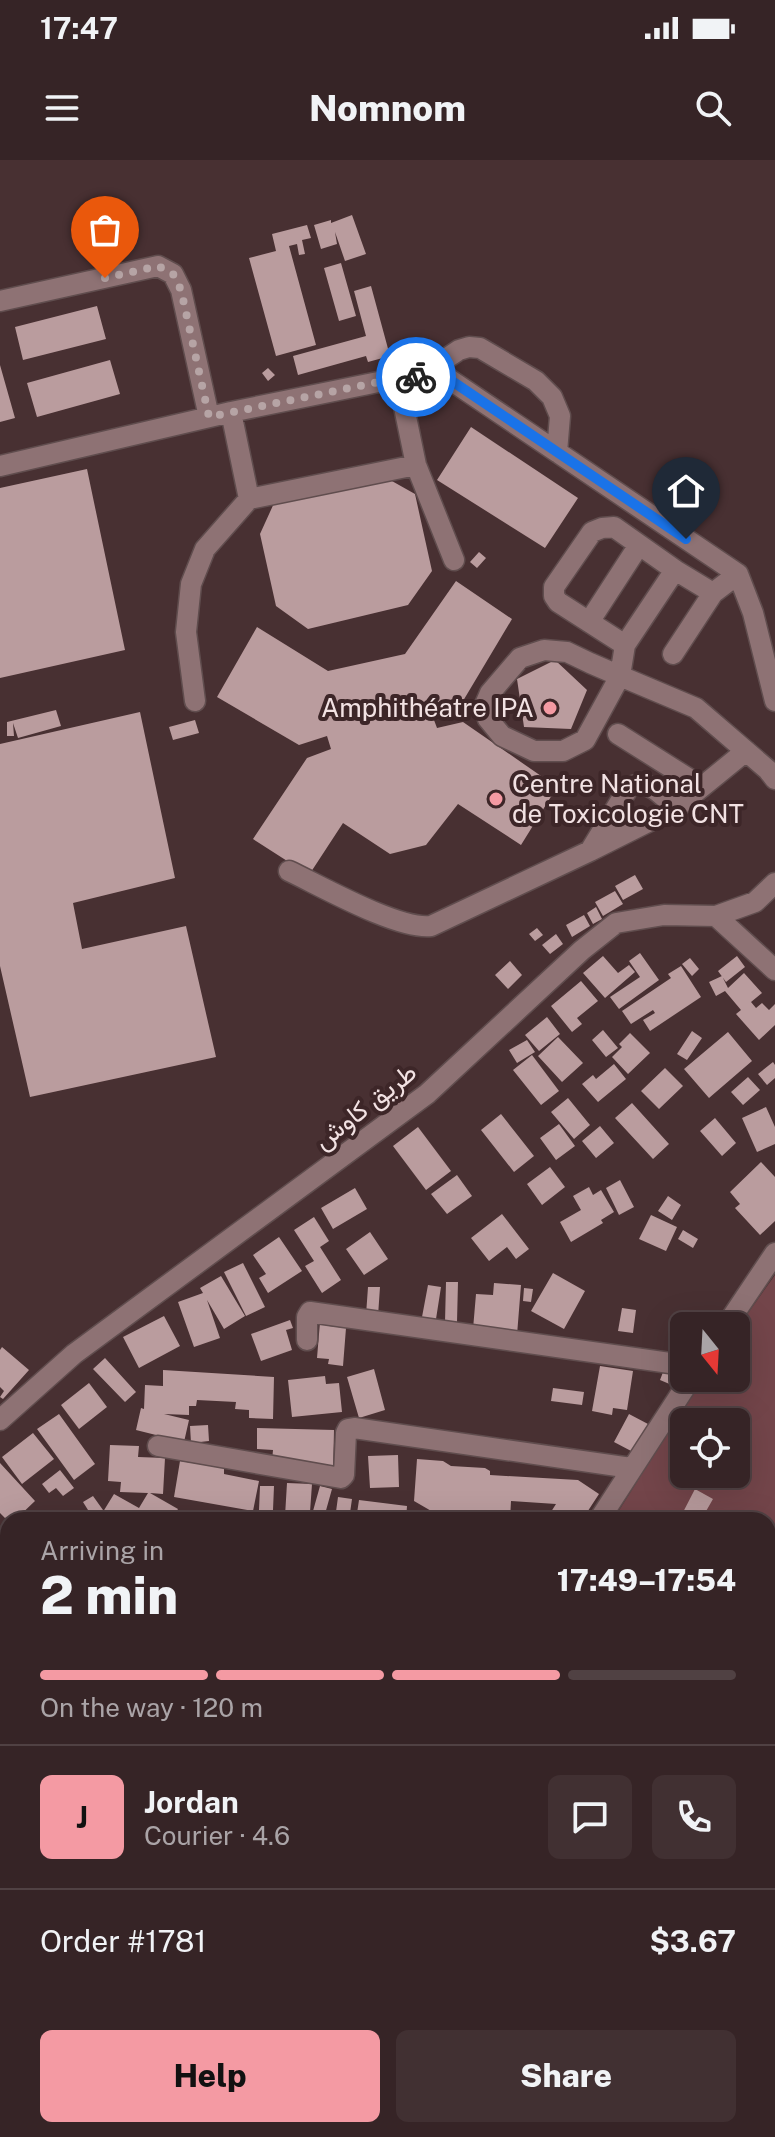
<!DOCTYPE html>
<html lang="en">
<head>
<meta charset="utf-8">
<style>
  body { margin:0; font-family:"Public Sans",Vazirmatn,sans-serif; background:#413032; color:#f1f3f6; height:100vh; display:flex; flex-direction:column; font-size:30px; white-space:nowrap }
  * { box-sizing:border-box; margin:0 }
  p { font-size:26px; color:#aaa4a7 }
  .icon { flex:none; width:44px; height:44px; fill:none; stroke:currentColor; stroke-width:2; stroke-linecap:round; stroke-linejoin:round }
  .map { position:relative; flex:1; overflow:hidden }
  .side { position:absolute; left:0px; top:1352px; width:776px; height:626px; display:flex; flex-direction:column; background:#362426; border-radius:24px 24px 0 0; box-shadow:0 8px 32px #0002,0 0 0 2px #504143 }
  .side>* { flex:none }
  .needle { width:52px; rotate:162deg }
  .controls { position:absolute; left:670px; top:1152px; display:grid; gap:16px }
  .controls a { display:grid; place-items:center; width:80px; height:80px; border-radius:12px; background:#362426; box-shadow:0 8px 32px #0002,0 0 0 2px #504143; font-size:40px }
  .pin { position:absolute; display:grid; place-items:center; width:68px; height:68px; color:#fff; margin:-82px -34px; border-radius:50% 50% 50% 0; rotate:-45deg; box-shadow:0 0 8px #0007 }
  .pin .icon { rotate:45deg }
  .courier { position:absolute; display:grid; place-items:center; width:80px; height:80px; margin:-40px; border:6px solid #1a73e8; border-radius:50%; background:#fff; color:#222; box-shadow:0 2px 10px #0007 }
  .summary em { font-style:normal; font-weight:800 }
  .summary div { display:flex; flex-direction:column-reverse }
  .summary { display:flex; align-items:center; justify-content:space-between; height:136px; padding:0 40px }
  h1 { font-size:52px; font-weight:800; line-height:60px }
  .bar { display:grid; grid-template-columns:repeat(4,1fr); gap:12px 8px; align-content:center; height:96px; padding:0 40px }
  .bar i { height:10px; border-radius:6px; background:#504143 }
  .bar .on { background:#f49aa3 }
  .bar p { grid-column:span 4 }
  .line { display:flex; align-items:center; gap:20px; padding:0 40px; border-top:2px solid #504143 }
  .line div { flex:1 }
  .round { display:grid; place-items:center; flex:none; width:84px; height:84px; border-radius:12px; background:#413032 }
  .primary-button { display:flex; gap:16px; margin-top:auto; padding:16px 40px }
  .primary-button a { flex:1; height:92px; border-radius:12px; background:#f49aa3; color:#111; font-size:32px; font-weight:800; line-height:92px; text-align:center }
  .primary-button a+a { background:#413032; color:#f1f3f6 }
  .status { display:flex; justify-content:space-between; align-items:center; height:56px; padding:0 40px; background:#362426; direction:ltr }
  .status svg { height:22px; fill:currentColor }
  header { display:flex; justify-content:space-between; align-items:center; height:104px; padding:0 40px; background:#362426; font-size:36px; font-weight:800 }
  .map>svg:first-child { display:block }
  .green { fill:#73454a; fill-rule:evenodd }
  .building { fill:#ba9c9e }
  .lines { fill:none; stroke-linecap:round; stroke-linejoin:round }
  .minor-casing { stroke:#604d4e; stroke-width:23 }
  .major-casing { stroke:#604d4e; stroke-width:27 }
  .minor { stroke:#8e7274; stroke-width:20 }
  .major { stroke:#c3717b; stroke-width:24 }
  .done { stroke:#b6a4a5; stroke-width:8; stroke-dasharray:0 14.4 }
  .route { stroke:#1a73e8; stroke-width:10 }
  .poi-dot { fill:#f49aa3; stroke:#3d2628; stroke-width:3 }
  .labels { text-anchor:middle; stroke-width:8; stroke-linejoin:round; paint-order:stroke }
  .poi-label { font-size:26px; fill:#f2e2e3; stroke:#3d2628; text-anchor:end }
  .street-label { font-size:26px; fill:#f2e2e3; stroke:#3d2628 }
</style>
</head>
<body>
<div class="status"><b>17:47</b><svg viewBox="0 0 49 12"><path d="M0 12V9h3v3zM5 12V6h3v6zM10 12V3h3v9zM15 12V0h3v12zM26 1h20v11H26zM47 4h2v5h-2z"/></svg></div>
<header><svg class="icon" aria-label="menu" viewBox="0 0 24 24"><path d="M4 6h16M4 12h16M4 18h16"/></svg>Nomnom<svg class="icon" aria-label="search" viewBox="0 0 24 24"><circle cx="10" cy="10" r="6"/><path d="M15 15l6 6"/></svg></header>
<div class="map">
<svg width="775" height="1977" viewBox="0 0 775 1977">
  <rect width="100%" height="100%" fill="#483032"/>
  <path class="green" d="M775,1115V1364L768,1374V1360H613L702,1218H736V1170ZM684,1262H736V1314H684Z"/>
  <path class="building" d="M352,55L366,94L345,101L335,72L337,84L321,89L314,65L331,60V63Z
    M307,65L311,78L302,80L305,94L299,95L297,84L289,86L316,185L276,196L249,98L276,91L272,74Z
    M341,103L356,156L339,161L324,108Z
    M371,126L390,196L368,202L366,196L298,215L293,196L366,176L354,131Z
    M97,146L106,179L23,200L15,167Z
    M110,200L120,234L37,257L27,223Z
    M0,205L15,258L0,262Z
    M268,208L275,215L268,221L262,213Z
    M471,267L578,338L545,388L437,320Z
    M87,309L125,490L0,518V328Z
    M383,316L415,334L432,411L408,445L308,469L276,446L260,374L275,341Z
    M479,392L486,398L477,408L470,402Z
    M456,421L512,459L460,546L431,552L437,568L463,562L557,627L521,685L458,644L426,685L390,694L343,663L309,715L253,679L307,598L331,589L327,576L299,585L217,537L257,467L328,511L405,494Z
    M555,500L587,530L571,569L524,567L517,519Z
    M56,550L61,566L18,578L13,563L14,576H7V562Z
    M140,552L175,718L73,743L82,789L186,766L216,897L30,937L0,806V584Z
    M195,560L199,573L173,580L169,567Z
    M635,715L643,729L623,740L615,726Z
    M615,731L623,744L603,756L595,742Z
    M596,747L602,759L593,764L587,753Z
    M584,755L590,766L572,777L566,765Z
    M537,768L543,775L535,781L529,774Z
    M556,774L563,784L550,794L542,785Z
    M640,793L659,820L619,849L610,837L640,817L629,801Z
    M603,796L618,813L629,805L635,812L605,838L583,813Z
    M737,796L745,807L726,822L718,811Z
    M690,798L699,809L692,816L682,804Z
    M510,801L522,815L508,829L495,815Z
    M681,806L701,837L650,871L643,860L655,853L653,850L631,864L622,851L671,818L668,814Z
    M744,813L762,833L751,842L756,848L762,843L769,850L775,844V865L759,880L736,854L741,850L725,831L716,836L709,822L722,816L728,828Z
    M581,821L598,841L577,858L582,864L572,872L551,846Z
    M547,857L560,874L539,891L525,875Z
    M603,870L618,888L606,897L592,880Z
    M692,871L702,878L687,900L677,894Z
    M728,872L752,901L709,938L684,909Z
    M630,873L650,893L628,914L612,897L622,887L619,884Z
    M558,877L583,903L562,922L538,896Z
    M527,880L535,892L517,903L509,890Z
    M532,895L559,931L541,945L513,910Z
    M773,902L775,905V918L767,925L758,914Z
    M614,904L626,919L598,942L582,924L593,915L596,919Z
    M665,908L683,926L659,949L641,931Z
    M748,917L760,930L743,945L731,932Z
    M568,938L590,965L574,979L551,952Z
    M632,943L669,984L653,999L615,958Z
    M766,947L775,967V984L757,992L742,958Z
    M501,954L534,996L514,1012L481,970Z
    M715,958L736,983L722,996L700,971Z
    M559,964L575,986L556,1000L540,978Z
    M600,966L614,983L596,998L582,981Z
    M418,967L451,1011L426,1030L393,986Z
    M761,1002L775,1017V1061L760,1075L735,1048L740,1044L730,1032Z
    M550,1007L565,1027L542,1045L527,1024Z
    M457,1015L472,1036L447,1054L431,1034Z
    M620,1020L634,1047L619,1055L606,1028Z
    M589,1027L593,1035L601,1030L614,1052L601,1060L603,1063L571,1082L560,1062L581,1050L573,1036Z
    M355,1028L367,1049L333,1069L321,1048Z
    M668,1036L681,1045L672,1060L658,1051Z
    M502,1054L529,1089L516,1099L507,1087L489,1101L471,1078Z
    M651,1055L677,1067L666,1091L639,1079Z
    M314,1057L329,1081L320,1087L341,1120L322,1133L305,1106L314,1101L294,1070Z
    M683,1070L698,1079L693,1088L678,1079Z
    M370,1072L388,1099L364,1115L346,1089Z
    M279,1077L302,1111L268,1133L259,1118L266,1114L253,1095Z
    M243,1103L265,1147L246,1156L224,1112Z
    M553,1113L585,1131L564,1169L531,1151Z
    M221,1116L245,1156L224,1169L207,1140L220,1178L194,1187L178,1142L203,1133L200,1128Z
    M446,1122H458L457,1162H445Z
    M494,1123L521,1125L517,1175L473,1169L476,1134L493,1135Z
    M428,1125L441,1127L436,1159L422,1157Z
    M368,1127H380L378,1156L366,1155Z
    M524,1128L533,1129L531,1142L523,1141Z
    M622,1148L636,1150L633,1173L618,1171Z
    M164,1156L180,1186L139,1208L123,1177Z
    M290,1160L293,1168L286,1170L292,1190L261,1201L251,1174Z
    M320,1162L330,1163L329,1166L346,1168L343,1206L328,1204L329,1199L317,1198Z
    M2,1187L29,1210L3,1239L0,1237L4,1231L0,1227V1190Z
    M105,1198L136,1232L125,1242L93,1209Z
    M600,1206L633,1211L627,1250L613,1248L612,1255L592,1251Z
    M665,1207L684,1215L679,1228L660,1220Z
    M374,1209L385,1250L359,1258L347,1217Z
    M163,1210L274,1217L273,1259L249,1258V1250L235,1249L236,1242L197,1240L196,1246H189V1255L164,1254L189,1260L184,1282L136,1270L141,1248L144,1249L145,1225L163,1226Z
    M325,1216L326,1224L339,1223L342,1252L292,1257L288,1220Z
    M89,1223L107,1247L79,1269L61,1245Z
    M553,1228L584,1232L582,1245L551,1241Z
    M59,1254L95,1304L74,1320L37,1269Z
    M629,1254L648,1264L633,1292L614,1282Z
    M208,1265L209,1281L191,1283L190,1266Z
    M257,1268L334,1270L333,1315L272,1301L273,1290L257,1289Z
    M33,1273L54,1299L22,1324L2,1297Z
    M110,1285L139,1286L138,1297L165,1298L163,1334L150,1333L178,1349L171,1360H98L114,1334L139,1348L148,1333L120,1332L121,1322L108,1321Z
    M398,1295L399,1327L370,1328L368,1296Z
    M417,1299L443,1301L451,1306L485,1308L490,1311V1315L578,1320L599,1334L582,1360H556L549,1355L556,1344L511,1341L510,1360H440L441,1353L433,1352L414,1341Z
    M180,1301L224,1308V1314L259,1321L253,1351L174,1337Z
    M0,1303L35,1341L15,1360H7L0,1353Z
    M60,1310L74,1328L63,1336L56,1328L49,1333L42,1324Z
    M287,1323L312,1324L310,1352L296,1351V1357L285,1356Z
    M260,1326H274L273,1350H259Z
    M320,1326L332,1329L325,1354L313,1351Z
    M695,1329L713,1339L701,1360H679Z
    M93,1336L103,1350L93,1358L83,1342Z
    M338,1337L352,1339L349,1360L335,1359Z
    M359,1340L407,1346L406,1360H356Z
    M81,1351L96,1360H75Z
    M775,1406V1445L768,1455V1410L770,1412Z
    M4,1450L8,1452V1485L2,1494L0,1492V1457Z
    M0,1568L8,1574V1591L0,1585Z
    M775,1575V1591L768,1585Z
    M0,1594L8,1601L0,1612Z
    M768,1606L775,1612V1623L768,1631Z
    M7,1613L8,1641L0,1650V1620Z
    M5,1654L8,1659V1702L0,1707V1657Z
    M775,1688V1732L768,1722V1693Z
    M771,1750L775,1762L768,1765V1751Z
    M0,1800L8,1813V1840L0,1845Z
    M8,1874V1906L6,1908L0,1898V1878Z
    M775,1893V1937L768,1941V1897Z
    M8,1925V1954L0,1959V1930Z
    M775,1962V1977H745L759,1970H768V1966Z
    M418,1970H442L446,1977H422Z
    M450,1970H470L458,1977H454Z
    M472,1970H480L485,1977H461Z
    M545,1970H598L586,1975L587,1977H548Z
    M689,1970H700L702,1974L694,1977H671Z"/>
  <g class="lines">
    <defs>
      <path id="minor" d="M0,141L158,106L173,114L181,130L209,257
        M441,202L459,190L469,187L480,188L536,221L552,237L560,256L557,292
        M231,252L249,339
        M416,305L454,400
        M0,306L231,252L398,218L443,215L738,414L753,453L775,541
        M713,433L675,410L625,485L620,516L585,580L563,591H534L502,576L488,559L484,547L490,533L520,498L544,490L567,492L590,503L620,516L696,548L768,610L775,619
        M589,462L639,385
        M625,485L558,442L554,436V427L592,372L602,368L614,367L675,410
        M673,494L713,433L738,414
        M195,541L186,472L191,424L205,389L249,339L416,305L398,218
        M618,574L702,627
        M590,691L629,627C650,619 660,634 676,648
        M289,711C321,726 398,770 431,766L590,691L676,648L746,591
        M716,756L775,810
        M726,1166L775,1093
        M307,1180V1157L310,1152L684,1205
        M0,1260L74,1194L427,934L582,790L616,763L664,755L716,756L755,742L775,723
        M158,1286L341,1318L344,1315L346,1273L348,1269L354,1268L631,1308
        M599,1360L691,1218
        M0,1521L8,1529
        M0,1709L8,1703
        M768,1733L775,1729
        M0,1846L8,1841
        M768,1944L775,1940
        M7,1961L8,1960
        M669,1970L679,1977
        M348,1977L359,1970
        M487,1977L500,1970
        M713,1977L724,1970"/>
      <path id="major" d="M0,1501L8,1502
        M768,1637L775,1638"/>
    </defs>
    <use href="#minor" class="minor-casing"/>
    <use href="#major" class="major-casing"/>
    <use href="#minor" class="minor"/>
    <use href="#major" class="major"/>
  </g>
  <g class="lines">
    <path class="done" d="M105,118L158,106L173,114L181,130L209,257L398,218L416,217"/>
    <path class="route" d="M416,217L443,215L686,379"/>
  </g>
  <g class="poi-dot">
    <circle cx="550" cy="548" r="8"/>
    <circle cx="496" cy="639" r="8"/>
  </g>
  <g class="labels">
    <g class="poi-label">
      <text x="534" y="557">Amphithéatre IPA</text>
      <text x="512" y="633" text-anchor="start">Centre National<tspan x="512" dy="30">de Toxicologie CNT</tspan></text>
    </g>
    <g class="street-label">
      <text transform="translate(365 946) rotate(-38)" y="9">طريق كاوش</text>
    </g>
  </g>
</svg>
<div class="controls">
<a><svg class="needle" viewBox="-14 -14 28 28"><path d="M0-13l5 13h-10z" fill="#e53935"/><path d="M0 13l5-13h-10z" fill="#aaa4a7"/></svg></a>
<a><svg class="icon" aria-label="locate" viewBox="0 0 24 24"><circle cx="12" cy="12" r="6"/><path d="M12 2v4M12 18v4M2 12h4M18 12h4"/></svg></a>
</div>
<div class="pin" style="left:105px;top:118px;background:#ea580c"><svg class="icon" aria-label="bag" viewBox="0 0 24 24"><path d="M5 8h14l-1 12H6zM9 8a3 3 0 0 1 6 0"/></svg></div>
<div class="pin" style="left:686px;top:379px;background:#1f2937"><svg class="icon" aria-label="home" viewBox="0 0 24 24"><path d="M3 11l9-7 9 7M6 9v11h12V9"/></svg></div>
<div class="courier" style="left:416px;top:217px"><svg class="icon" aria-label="bike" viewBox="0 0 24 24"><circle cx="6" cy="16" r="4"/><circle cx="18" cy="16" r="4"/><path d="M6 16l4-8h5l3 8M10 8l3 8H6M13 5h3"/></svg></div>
<section class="side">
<div class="summary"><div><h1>2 min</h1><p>Arriving in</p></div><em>17:49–17:54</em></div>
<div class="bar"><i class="on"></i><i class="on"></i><i class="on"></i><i></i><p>On the way · 120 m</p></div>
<div class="line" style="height:144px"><b class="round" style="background:#f49aa3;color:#111">J</b><div><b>Jordan</b><p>Courier · 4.6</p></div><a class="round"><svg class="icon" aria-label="chat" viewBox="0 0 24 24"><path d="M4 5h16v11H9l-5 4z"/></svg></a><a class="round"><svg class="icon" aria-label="phone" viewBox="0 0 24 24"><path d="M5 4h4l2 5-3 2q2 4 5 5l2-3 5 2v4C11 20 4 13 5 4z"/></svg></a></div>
<div class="line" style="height:104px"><div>Order #1781</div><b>$3.67</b></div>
<div class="primary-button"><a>Help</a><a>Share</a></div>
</section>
</div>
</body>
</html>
